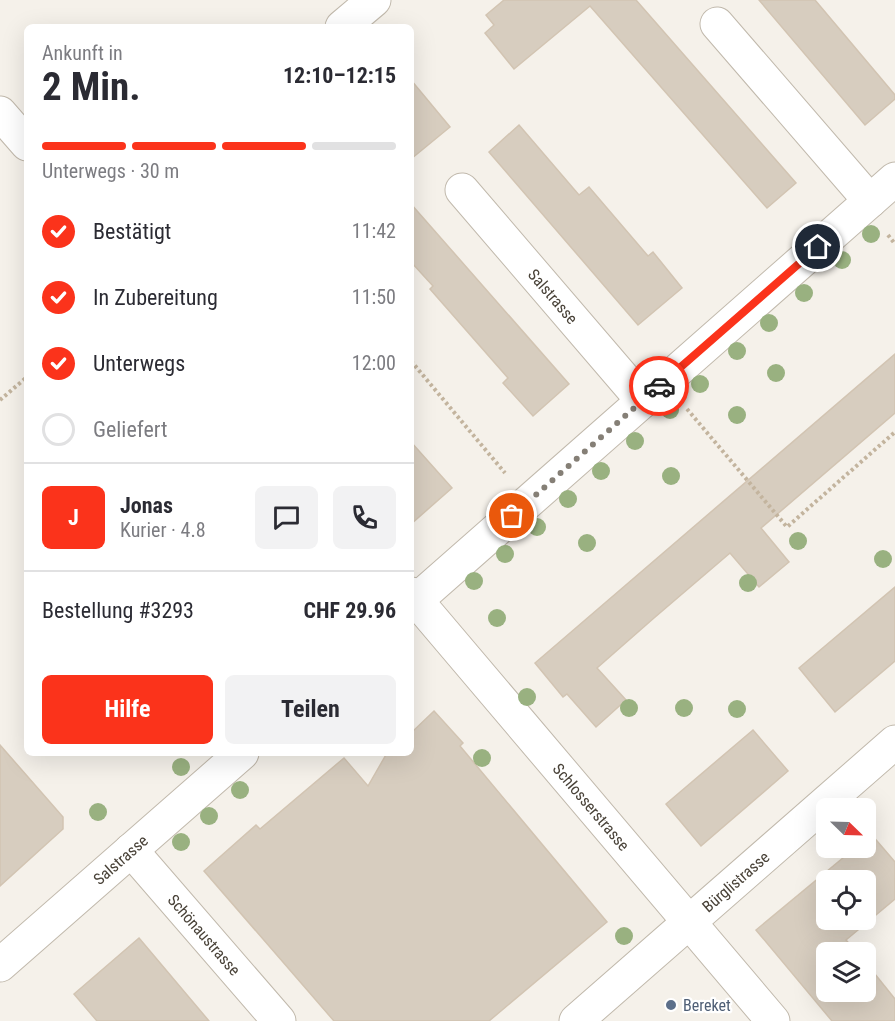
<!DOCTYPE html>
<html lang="de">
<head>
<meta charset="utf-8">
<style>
  body { margin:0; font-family:"Roboto Condensed",sans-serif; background:#f2f2f3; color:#2b2b33; height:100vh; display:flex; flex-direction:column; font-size:22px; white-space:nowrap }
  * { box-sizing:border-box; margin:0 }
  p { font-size:20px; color:#7c7c81 }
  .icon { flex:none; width:33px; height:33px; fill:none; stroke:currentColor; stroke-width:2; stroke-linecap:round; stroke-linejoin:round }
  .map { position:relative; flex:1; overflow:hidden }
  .drawer { position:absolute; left:24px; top:24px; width:390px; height:732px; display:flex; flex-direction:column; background:#fff; border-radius:9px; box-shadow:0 6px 24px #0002 }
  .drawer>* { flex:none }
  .needle { width:39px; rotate:113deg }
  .buttons { position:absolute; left:816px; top:798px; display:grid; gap:12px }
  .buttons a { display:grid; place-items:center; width:60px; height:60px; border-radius:9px; background:#fff; box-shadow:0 6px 24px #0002; font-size:30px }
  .pin { position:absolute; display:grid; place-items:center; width:51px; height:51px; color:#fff; margin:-26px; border:3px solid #fff; border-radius:50%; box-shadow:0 2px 6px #0007 }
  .courier { position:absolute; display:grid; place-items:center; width:60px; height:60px; margin:-30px; border:4px solid #fb331b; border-radius:50%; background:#fff; color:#222; box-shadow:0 2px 8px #0007 }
  .headline em { font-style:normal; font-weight:700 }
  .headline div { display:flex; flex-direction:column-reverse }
  .headline { display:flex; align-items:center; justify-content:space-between; height:102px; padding:0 18px }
  h1 { font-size:39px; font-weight:700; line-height:45px }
  .bar { display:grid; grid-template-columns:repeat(4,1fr); gap:9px 6px; align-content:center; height:72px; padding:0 18px }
  .bar i { height:8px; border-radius:4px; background:#e1e1e2 }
  .bar .active { background:#fb331b }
  .bar p { grid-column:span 4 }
  .line { display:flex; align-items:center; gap:15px; padding:0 18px; border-top:2px solid #e1e1e2 }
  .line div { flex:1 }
  .round { display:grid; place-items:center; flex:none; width:63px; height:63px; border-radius:9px; background:#f2f2f3 }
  ol { padding:0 18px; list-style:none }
  li { display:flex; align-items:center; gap:18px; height:66px }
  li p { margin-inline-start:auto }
  li .icon { padding:6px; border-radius:50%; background:#fb331b; color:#fff; stroke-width:4 }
  li:last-child { color:#7c7c81 }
  li i { width:33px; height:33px; border:3px solid #e1e1e2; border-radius:50% }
  .button { display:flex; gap:12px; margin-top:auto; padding:12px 18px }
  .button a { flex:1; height:69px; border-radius:9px; background:#fb331b; color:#fff; font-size:24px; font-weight:700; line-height:69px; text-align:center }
  .button a+a { background:#f2f2f3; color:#2b2b33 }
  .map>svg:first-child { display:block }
  .building { fill:#d7cdbf; stroke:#d2c4b2; stroke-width:1.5; fill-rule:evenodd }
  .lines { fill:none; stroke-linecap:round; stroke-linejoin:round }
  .minor-casing { stroke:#c1b9ac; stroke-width:35 }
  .path { stroke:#c3b49e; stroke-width:4; stroke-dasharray:3 3; stroke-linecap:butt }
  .minor { stroke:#fff; stroke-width:33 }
  .tree { fill:#99b180 }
  .done { stroke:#857f76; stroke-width:6; stroke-dasharray:0 10.8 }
  .route { stroke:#fb331b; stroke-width:8 }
  .service-dot { fill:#5c6f8a; stroke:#fff; stroke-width:2 }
  .labels { text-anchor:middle; stroke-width:4.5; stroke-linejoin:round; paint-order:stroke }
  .street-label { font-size:16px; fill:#494238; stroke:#fff }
  .service-label { font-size:16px; fill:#4e5e75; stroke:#fff; text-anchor:start }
</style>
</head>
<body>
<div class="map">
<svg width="895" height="1021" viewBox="0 0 895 1021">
  <rect width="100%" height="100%" fill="#f5f1ea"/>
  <path class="building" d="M504,0H636L796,183L767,208L590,6L514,69L485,33L494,25L486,15Z
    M759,0H815L895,95V99L865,125Z
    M411,80L450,127L411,159Z
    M519,125L579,195L589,187L648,256L653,252L682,288L638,325L489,152Z
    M411,204L569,384L533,416L503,383L508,378L430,289L433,286L411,262Z
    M895,354V413L761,528L789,562L759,587L730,553L654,618L597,668L626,700L596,727L567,694L563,697L535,663Z
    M411,442L452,488L411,524Z
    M895,587V661L835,712L799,668Z
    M434,711L463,743L460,746L607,922L489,1021H334L204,871L256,825L260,829L344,758L368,786L387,753H411V733Z
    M753,730L788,771L701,846L666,804Z
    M0,745L63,817V829L0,886Z
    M871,834L895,862V899L846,940L857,952H826V992H866V963L895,999V1021H832L756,930L855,848H866V839ZM826,880H866V920H826Z
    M139,938L209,1021H97L74,994Z"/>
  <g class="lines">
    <defs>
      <g id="minor">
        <path d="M717,24L870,201"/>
        <path d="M342,27L374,0"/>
        <path d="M0,113L27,144"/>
        <path id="s1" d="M462,190L643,401"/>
        <path id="s2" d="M411,594L773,1021"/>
        <path d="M411,605L895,179"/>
        <path id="s3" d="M131,850L279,1021"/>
        <path id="s4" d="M0,965L242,753"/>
        <path id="s5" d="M576,1021L895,742"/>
      </g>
    </defs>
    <use href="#minor" class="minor-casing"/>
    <path class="path" d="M888,235L895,244
      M411,361L505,473
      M0,400L27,377
      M687,409L787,527L895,432"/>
    <use href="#minor" class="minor"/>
  </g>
  <g class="tree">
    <circle cx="871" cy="234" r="9"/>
    <circle cx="842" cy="260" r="9"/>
    <circle cx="804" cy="293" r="9"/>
    <circle cx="769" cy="323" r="9"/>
    <circle cx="737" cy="351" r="9"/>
    <circle cx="776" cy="373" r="9"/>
    <circle cx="700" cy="384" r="9"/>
    <circle cx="670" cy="410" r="9"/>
    <circle cx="737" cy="415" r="9"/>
    <circle cx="635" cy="441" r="9"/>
    <circle cx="601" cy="471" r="9"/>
    <circle cx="671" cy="476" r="9"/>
    <circle cx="568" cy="499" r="9"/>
    <circle cx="537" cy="527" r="9"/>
    <circle cx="798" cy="541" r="9"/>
    <circle cx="587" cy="543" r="9"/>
    <circle cx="505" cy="554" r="9"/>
    <circle cx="883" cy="559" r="9"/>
    <circle cx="474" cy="581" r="9"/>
    <circle cx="748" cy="583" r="9"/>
    <circle cx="497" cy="618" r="9"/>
    <circle cx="527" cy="697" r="9"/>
    <circle cx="629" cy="708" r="9"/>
    <circle cx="684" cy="708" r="9"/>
    <circle cx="737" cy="709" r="9"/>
    <circle cx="482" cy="758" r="9"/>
    <circle cx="181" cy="767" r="9"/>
    <circle cx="240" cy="790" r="9"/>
    <circle cx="98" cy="812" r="9"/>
    <circle cx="209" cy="816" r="9"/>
    <circle cx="181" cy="842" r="9"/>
    <circle cx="624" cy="936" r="9"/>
  </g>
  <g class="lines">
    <path class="done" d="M512,516L659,386"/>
    <path class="route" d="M659,386L818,247"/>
  </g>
  <circle class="service-dot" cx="671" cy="1005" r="6"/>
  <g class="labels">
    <g class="street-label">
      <text dy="6" stroke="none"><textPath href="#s1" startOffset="140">Salstrasse</textPath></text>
      <text dy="6" stroke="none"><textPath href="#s2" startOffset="279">Schlosserstrasse</textPath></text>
      <text dy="6" stroke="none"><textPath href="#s4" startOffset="160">Salstrasse</textPath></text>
      <text dy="6" stroke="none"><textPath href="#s5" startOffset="212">Bürglistrasse</textPath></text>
      <text dy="6" stroke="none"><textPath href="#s3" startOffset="112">Schönaustrasse</textPath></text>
    </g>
    <g class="service-label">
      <text x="683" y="1011">Bereket</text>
    </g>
  </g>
</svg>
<div class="buttons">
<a><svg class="needle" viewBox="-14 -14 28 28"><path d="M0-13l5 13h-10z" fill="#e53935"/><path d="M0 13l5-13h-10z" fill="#7c7c81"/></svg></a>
<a><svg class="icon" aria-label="locate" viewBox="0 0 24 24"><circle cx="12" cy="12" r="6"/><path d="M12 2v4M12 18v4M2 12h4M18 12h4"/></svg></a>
<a><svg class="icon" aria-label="layers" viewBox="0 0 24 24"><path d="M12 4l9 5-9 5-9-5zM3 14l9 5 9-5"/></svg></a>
</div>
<div class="pin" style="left:512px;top:516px;background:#ea580c"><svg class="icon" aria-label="bag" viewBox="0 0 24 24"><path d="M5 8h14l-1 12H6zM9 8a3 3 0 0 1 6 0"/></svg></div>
<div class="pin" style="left:818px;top:247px;background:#1f2937"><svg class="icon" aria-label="home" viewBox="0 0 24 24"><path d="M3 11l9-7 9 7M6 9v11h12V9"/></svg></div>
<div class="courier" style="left:659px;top:386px"><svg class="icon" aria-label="car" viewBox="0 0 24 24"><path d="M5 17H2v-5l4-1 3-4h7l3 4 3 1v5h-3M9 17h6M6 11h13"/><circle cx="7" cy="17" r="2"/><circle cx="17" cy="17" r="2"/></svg></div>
<section class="drawer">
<div class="headline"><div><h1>2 Min.</h1><p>Ankunft in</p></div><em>12:10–12:15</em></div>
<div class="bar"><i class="active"></i><i class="active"></i><i class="active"></i><i></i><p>Unterwegs · 30 m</p></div>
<ol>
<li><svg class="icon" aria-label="check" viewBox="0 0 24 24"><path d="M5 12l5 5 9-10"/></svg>Bestätigt<p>11:42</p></li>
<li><svg class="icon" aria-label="check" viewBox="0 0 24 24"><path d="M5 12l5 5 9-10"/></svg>In Zubereitung<p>11:50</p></li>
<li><svg class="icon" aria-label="check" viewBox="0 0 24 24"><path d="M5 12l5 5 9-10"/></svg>Unterwegs<p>12:00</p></li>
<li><i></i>Geliefert</li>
</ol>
<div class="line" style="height:108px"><b class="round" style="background:#fb331b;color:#fff">J</b><div><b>Jonas</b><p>Kurier · 4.8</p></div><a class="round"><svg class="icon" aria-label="chat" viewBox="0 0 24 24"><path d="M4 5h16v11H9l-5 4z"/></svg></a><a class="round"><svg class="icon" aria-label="phone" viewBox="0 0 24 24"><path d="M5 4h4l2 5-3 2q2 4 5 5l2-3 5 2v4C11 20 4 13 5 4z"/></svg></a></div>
<div class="line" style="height:78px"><div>Bestellung #3293</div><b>CHF 29.96</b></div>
<div class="button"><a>Hilfe</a><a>Teilen</a></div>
</section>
</div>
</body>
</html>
